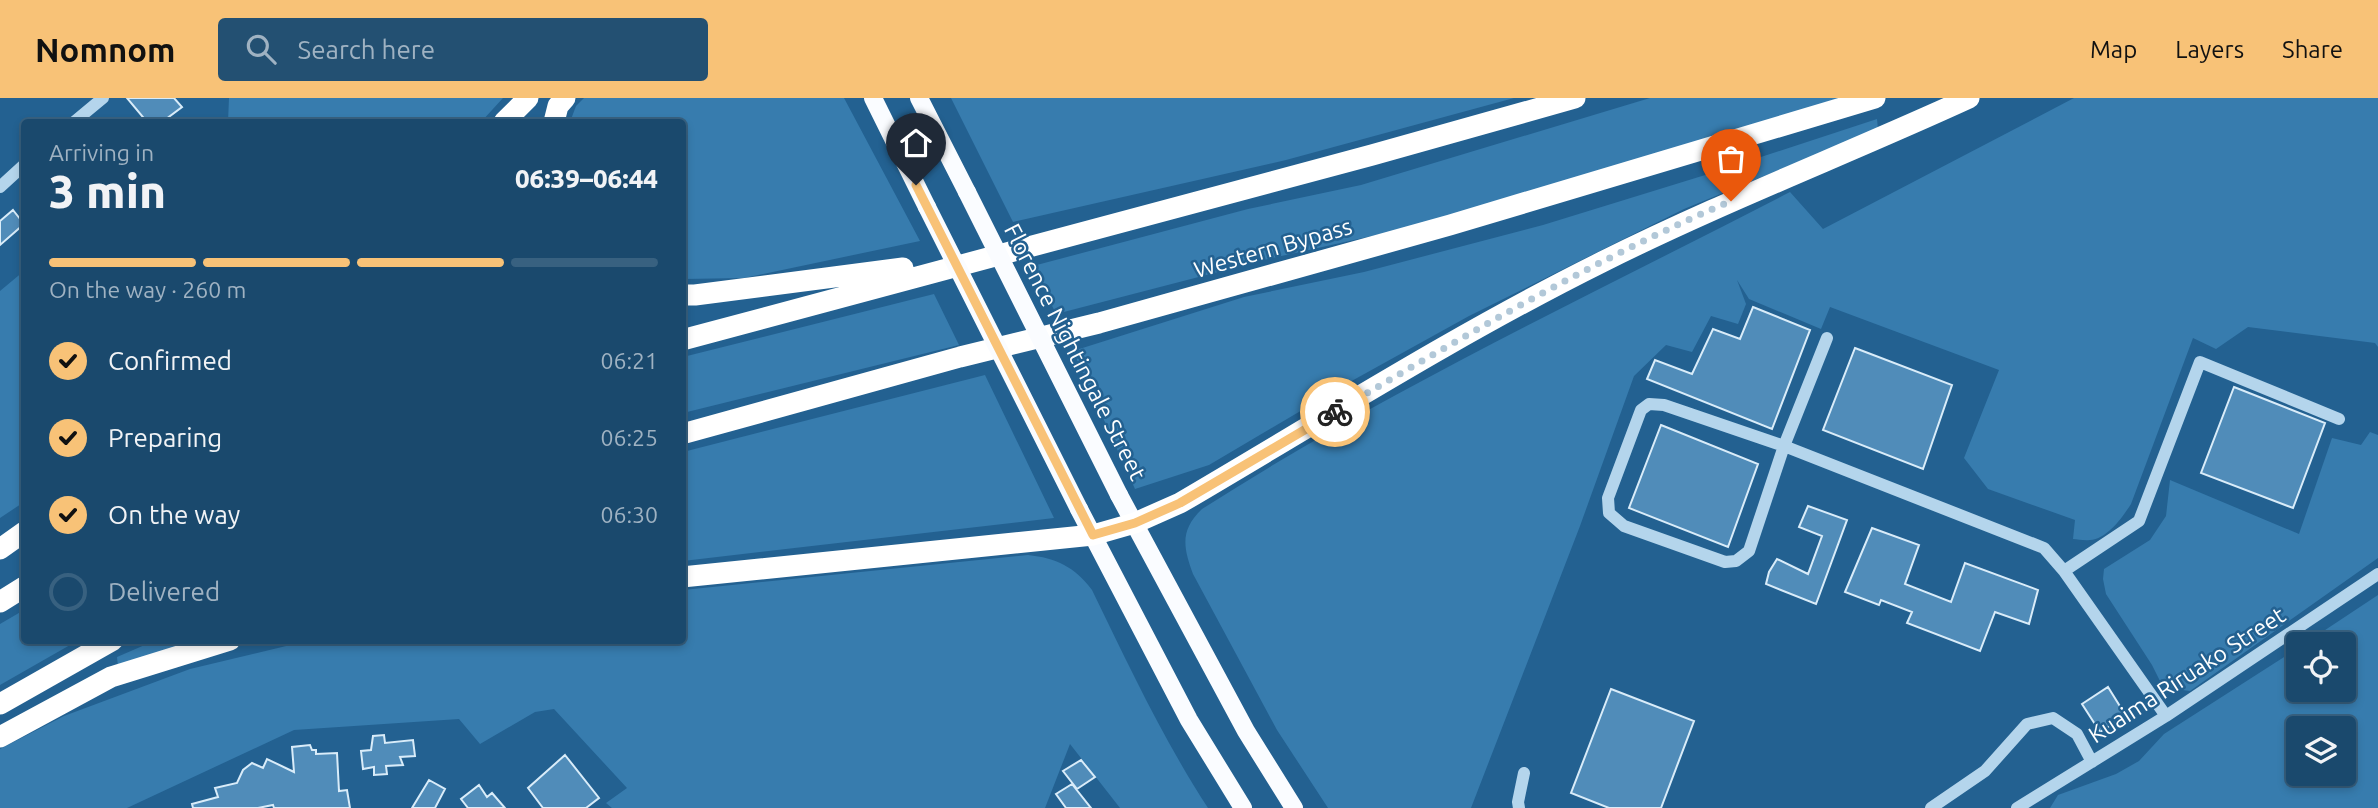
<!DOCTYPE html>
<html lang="en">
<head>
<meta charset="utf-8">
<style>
  body { margin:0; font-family:Ubuntu,sans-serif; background:#235072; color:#f1f3f6; height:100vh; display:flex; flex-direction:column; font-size:26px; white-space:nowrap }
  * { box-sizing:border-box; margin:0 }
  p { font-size:23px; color:#9fb2c2 }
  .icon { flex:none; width:38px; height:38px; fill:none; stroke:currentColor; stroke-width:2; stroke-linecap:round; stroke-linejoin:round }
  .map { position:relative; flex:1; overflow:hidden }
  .panel { position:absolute; left:21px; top:21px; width:665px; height:525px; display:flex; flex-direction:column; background:#1a496d; border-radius:7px; box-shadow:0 4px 10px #0003,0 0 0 2px #386180 }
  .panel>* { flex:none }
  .controls { position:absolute; left:2286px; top:534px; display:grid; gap:14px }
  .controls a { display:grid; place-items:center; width:70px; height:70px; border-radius:7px; background:#1a496d; box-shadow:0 4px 10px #0003,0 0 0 2px #386180; font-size:35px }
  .pin { position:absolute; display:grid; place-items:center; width:60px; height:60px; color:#fff; margin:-72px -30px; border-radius:50% 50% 50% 0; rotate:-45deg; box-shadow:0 0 7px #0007 }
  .pin .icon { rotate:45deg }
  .courier { position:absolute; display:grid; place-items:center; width:70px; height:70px; margin:-35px; border:5px solid #f8c277; border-radius:50%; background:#fff; color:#222; box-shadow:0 2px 9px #0007 }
  .head em { font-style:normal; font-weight:800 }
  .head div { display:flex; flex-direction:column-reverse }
  .head { display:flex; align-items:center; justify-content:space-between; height:119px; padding:0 28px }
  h1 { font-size:46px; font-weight:800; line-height:52px }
  .bar { display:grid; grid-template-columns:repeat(4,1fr); gap:10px 7px; align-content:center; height:84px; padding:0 28px }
  .bar i { height:9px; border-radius:5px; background:#386180 }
  .bar .active { background:#f8c277 }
  .bar p { grid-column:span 4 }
  ol { padding:0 28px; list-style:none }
  li { display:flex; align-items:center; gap:21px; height:77px }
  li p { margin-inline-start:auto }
  li .icon { padding:7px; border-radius:50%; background:#f8c277; color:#111; stroke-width:4 }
  li:last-child { color:#9fb2c2 }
  li i { width:38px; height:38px; border:4px solid #386180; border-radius:50% }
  header { display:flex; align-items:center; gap:42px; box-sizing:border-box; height:98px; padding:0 35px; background:#f8c277; color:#111 }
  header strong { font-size:33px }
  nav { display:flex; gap:38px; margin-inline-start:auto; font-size:24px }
  .search { width:490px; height:63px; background:#235072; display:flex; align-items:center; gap:18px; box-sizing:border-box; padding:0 24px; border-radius:7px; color:#9fb2c2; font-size:26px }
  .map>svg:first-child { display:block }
  .green { fill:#377cae; fill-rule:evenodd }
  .building { fill:#508cb9; stroke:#d9ecf9; stroke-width:2 }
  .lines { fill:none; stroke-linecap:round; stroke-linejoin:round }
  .minor { stroke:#b4d5ec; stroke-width:12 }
  .major { stroke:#fafcff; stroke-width:18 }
  .highway { stroke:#fff; stroke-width:21 }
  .major-bridge { stroke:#fafcff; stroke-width:18 }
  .done { stroke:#b2c8d8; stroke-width:7; stroke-dasharray:0 12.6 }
  .route { stroke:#f8c277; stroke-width:9 }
  .labels { text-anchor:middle; stroke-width:5; stroke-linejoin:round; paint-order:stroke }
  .street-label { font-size:23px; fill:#fff; stroke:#236191 }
</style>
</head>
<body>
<header>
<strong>Nomnom</strong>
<div class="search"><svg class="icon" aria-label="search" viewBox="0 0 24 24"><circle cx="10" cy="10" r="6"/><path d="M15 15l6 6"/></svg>Search here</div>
<nav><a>Map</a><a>Layers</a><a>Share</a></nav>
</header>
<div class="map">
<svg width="2378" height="710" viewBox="0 0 2378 710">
  <rect width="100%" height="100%" fill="#236191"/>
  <path class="green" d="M229,0H503L481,24H228Z
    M584,0H844L920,143L744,180L683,181L682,24H570L576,8Z
    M951,0H1514L1286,62L1013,124Z
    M1650,0H1847L1399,132L1268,161L1056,216L1033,168L1248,111L1361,87Z
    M2074,0H2378V249L2375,245L2248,229L2216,251L2193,240L2131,406C2122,420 2107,441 2090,442C2084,443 2078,441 2073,441L2075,422L1988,391L1964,360L1999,272L1830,209L1821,231L1749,201L1737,182L1746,206L1738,226L1711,218L1692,254L1666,247L1634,278L1580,428L1471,710H1328L1277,632L1193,476C1183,449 1180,432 1202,411C1389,291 1593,196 1790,94L1823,131Z
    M1877,21L1878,31L1684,111L1469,218L1348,285L1209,367L1135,391L1073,253L1244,199L1364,174L1543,127L1715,74Z
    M24,173V404L0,420V193Z
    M934,196L959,247L683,315V259Z
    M985,277L1054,420L683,463V354Z
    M2370,334L2378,337V460L2190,593L2175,591L2161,585L2152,567L2106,496L2103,481L2104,471L2150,442L2166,418L2170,382L2299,436L2332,340L2361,347Z
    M1028,457C1056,460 1075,469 1092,492C1128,566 1163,641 1208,710H1120L1070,646L1045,710H612L606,705L627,690L554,611L535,614L480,646L459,621L294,632L127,710H0V651L64,618L190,571L307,543L682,542L683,492Z
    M2378,497V710H2050L2058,697L2116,676L2139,663L2164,636L2298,550V592H2343V546H2304ZM2298,630H2343V676H2298Z
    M24,512V542L77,543L0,587V526Z
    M154,543H201L118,569L117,559Z"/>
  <path class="building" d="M127,0H174L182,9L162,24H147Z
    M13,112L24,126L0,147V123Z
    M1753,209L1810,232L1772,331L1647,281L1655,262L1692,276L1713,231L1740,241Z
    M1855,250L1952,287L1923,371L1823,332Z
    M2234,289L2325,325L2293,410L2201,375Z
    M1661,327L1758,366L1728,449L1629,410Z
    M1808,408L1847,422L1816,506L1766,486L1769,474L1777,461L1808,476L1822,438L1799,429Z
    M1872,430L1919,447L1905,486L1951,504L1965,465L2038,492L2029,526L1995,514L1980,553L1907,525L1912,514L1881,502L1879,507L1845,494Z
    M2108,589L2126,618L2100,634L2082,606Z
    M1611,591L1694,623L1661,710H1609L1571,695Z
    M384,637L385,645L413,642L415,658L400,659L403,667L386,668L387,676L374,677V669L363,671L361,653L371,652L373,638Z
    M310,647L312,652H316V656L337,655L339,693L347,692L350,710H274L273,707L258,710H193L192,706L218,699L215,690L237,685L243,672L252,665L263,670L267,661L294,674L292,649Z
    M565,657L599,700L586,710H543L528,690Z
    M1081,662L1095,679L1077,691L1063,673Z
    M429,682L445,691L435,710H412Z
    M1072,686L1091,710H1066L1056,696Z
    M479,687L487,699L492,695L505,710H468L461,701Z"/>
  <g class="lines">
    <path class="minor" d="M74,24L103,0
      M0,89L24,67
      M1827,240L1784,348L1749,453L1736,463L1725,464L1624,428L1609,415L1608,400L1641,312L1649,306L1664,307L1784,348L2044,450L2064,473L2139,423L2200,264L2339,321
      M2064,473L2166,618
      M1519,710L1518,704L1524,675
      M1931,710L1985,673L2027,626L2053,620L2077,636L2092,664
      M2017,710L2166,618L2378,476"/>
    <path class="major" d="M873,0L927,109
      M919,0L967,94
      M1119,397L1246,633L1294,710
      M1079,411L1189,622L1243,710"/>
    <path class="highway" d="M504,24L528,0
      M554,24L558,8L565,0
      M682,197H695L903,170
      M682,242L1372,57L1575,0
      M682,336L960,259L1099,225L1450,127L1875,0
      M0,451L24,434
      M682,479L1093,437L1135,425L1180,405C1320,323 1457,236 1602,164C1722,104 1847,56 1969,0
      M0,504L24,489
      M0,606L113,542
      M0,639L111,579L230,542"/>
    <path class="major-bridge" d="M967,94L1119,397
      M927,109L1079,411"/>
  </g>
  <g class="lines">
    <path class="done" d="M1335,314C1464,238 1593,162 1731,103"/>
    <path class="route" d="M916,87L1093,437L1135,425L1180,405L1335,314"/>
  </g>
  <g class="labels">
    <g class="street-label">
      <text transform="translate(1273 150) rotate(-16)" y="8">Western Bypass</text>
      <text transform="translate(1075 254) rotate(63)" y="8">Florence Nightingale Street</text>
      <text transform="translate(2187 577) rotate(-33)" y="8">Kuaima Riruako Street</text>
    </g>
  </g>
</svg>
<div class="controls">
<a><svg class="icon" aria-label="locate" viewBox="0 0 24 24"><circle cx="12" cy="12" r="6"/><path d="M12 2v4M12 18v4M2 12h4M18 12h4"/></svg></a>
<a><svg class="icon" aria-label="layers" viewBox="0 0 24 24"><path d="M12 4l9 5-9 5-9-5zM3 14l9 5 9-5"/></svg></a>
</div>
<div class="pin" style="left:1731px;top:103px;background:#ea580c"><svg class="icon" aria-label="bag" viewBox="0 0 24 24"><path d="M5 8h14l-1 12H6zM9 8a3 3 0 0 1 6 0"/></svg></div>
<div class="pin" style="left:916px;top:87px;background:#1f2937"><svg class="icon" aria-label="home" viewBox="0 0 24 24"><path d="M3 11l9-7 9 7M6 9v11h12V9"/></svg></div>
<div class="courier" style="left:1335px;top:314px"><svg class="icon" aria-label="bike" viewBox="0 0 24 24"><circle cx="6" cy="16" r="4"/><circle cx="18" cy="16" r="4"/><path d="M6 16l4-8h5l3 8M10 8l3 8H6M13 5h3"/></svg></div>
<section class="panel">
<div class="head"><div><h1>3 min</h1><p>Arriving in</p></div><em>06:39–06:44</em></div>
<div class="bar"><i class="active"></i><i class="active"></i><i class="active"></i><i></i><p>On the way · 260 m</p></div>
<ol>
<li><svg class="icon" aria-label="check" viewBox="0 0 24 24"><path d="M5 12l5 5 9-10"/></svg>Confirmed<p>06:21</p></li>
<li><svg class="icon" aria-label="check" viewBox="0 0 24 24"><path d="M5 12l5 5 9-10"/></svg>Preparing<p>06:25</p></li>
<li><svg class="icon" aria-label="check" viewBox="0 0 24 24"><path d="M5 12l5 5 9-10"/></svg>On the way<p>06:30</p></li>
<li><i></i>Delivered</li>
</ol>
</section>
</div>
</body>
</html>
